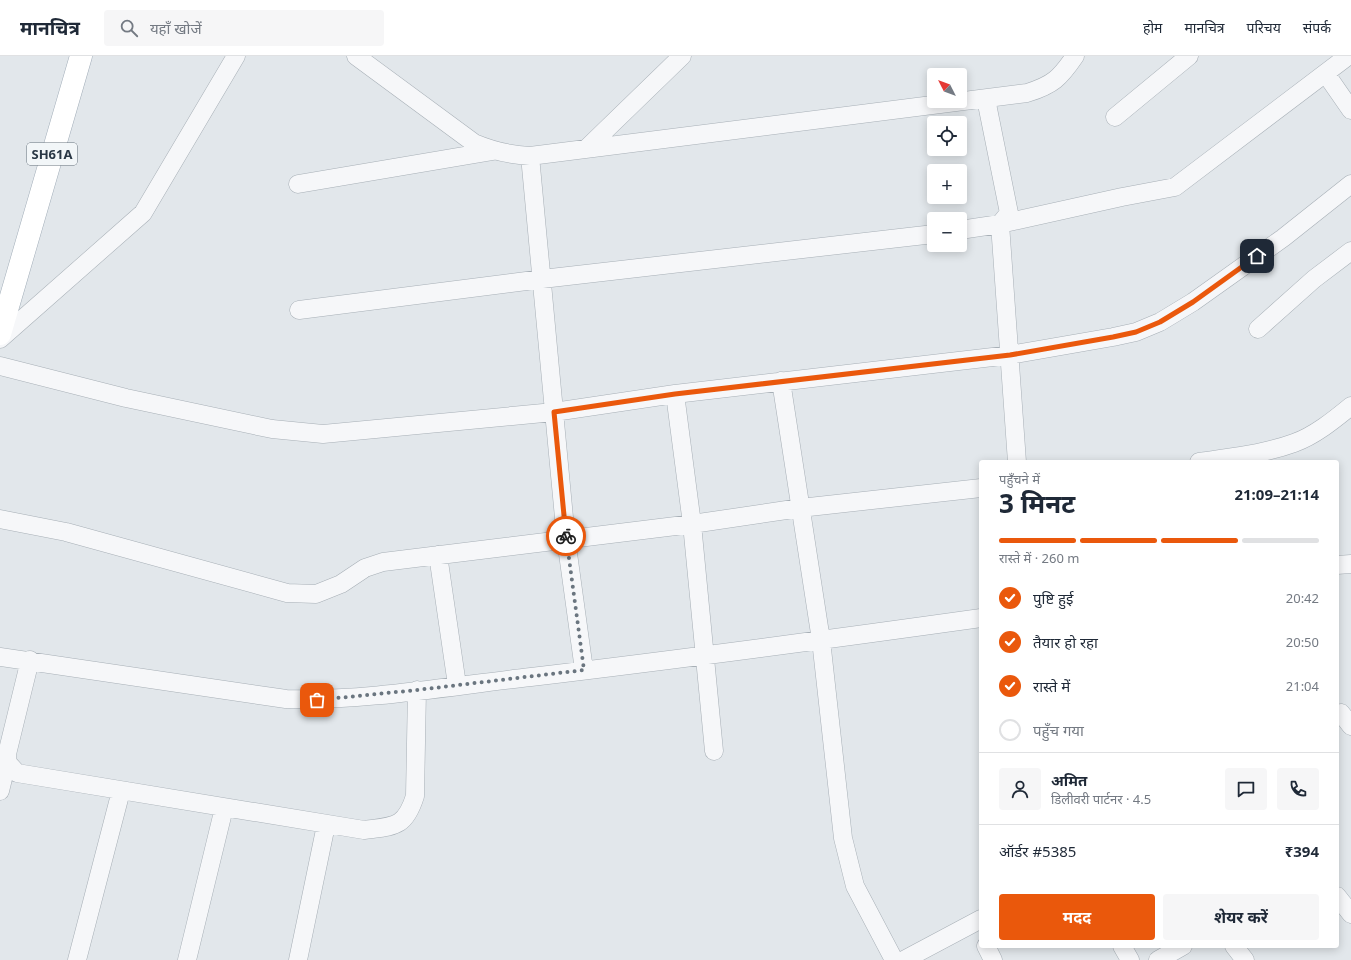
<!DOCTYPE html>
<html lang="hi">
<head>
<meta charset="utf-8">
<style>
  body { margin:0; font-family:"Noto Sans","Noto Sans Devanagari",sans-serif; background:#f6f6f7; color:#1f2937; height:100vh; display:flex; flex-direction:column; font-size:15px; white-space:nowrap }
  * { box-sizing:border-box; margin:0 }
  p { font-size:13px; color:#747a83 }
  .icon { flex:none; width:22px; height:22px; fill:none; stroke:currentColor; stroke-width:2; stroke-linecap:round; stroke-linejoin:round }
  .map { position:relative; flex:1; overflow:hidden }
  .panel { position:absolute; left:979px; top:404px; width:360px; height:488px; display:flex; flex-direction:column; background:#fff; border-radius:4px; box-shadow:0 2px 10px #0003 }
  .panel>* { flex:none }
  .needle { width:26px; rotate:312deg }
  .controls { position:absolute; left:927px; top:12px; display:grid; gap:8px }
  .controls a { display:grid; place-items:center; width:40px; height:40px; border-radius:4px; background:#fff; box-shadow:0 2px 10px #0003; font-size:20px }
  .pin { position:absolute; display:grid; place-items:center; width:34px; height:34px; color:#fff; margin:-17px; border-radius:8px; box-shadow:0 2px 6px #0006 }
  .courier { position:absolute; display:grid; place-items:center; width:40px; height:40px; margin:-20px; border:3px solid #ea580c; border-radius:50%; background:#fff; color:#222; box-shadow:0 1px 5px #0007 }
  .summary em { font-style:normal; font-weight:700 }
  .summary div { display:flex; flex-direction:column-reverse }
  .summary { display:flex; align-items:center; justify-content:space-between; height:68px; padding:0 20px }
  h1 { font-size:26px; font-weight:700; line-height:30px }
  .bar { display:grid; grid-template-columns:repeat(4,1fr); gap:6px 4px; align-content:center; height:48px; padding:0 20px }
  .bar i { height:5px; border-radius:3px; background:#e0e1e3 }
  .bar .current { background:#ea580c }
  .bar p { grid-column:span 4 }
  .line { display:flex; align-items:center; gap:10px; padding:0 20px; border-top:1px solid #e0e1e3 }
  .line div { flex:1 }
  .round { display:grid; place-items:center; flex:none; width:42px; height:42px; border-radius:4px; background:#f6f6f7 }
  ol { padding:0 20px; list-style:none }
  li { display:flex; align-items:center; gap:12px; height:44px }
  li p { margin-inline-start:auto }
  li .icon { padding:4px; border-radius:50%; background:#ea580c; color:#fff; stroke-width:4 }
  li:last-child { color:#747a83 }
  li i { width:22px; height:22px; border:2px solid #e0e1e3; border-radius:50% }
  .button { display:flex; gap:8px; margin-top:auto; padding:8px 20px }
  .button a { flex:1; height:46px; border-radius:4px; background:#ea580c; color:#fff; font-size:16px; font-weight:700; line-height:46px; text-align:center }
  .button a+a { background:#f6f6f7; color:#1f2937 }
  header { display:flex; align-items:center; gap:24px; box-sizing:border-box; height:56px; padding:0 20px; background:#fff; border-bottom:1px solid #e0e1e3 }
  header strong { font-size:19px }
  nav { display:flex; gap:22px; margin-inline-start:auto; font-size:14px }
  .search { width:280px; height:36px; background:#f6f6f7; display:flex; align-items:center; gap:10px; box-sizing:border-box; padding:0 14px; border-radius:4px; color:#747a83; font-size:15px }
  .map>svg:first-child { display:block }
  .lines { fill:none; stroke-linecap:round; stroke-linejoin:round }
  .street-casing { stroke:#a7afb6; stroke-width:19 }
  .primary-casing { stroke:#a1adb8; stroke-width:23 }
  .street { stroke:#f6f7f9; stroke-width:18 }
  .primary { stroke:#fff; stroke-width:22 }
  .done { stroke:#6a757f; stroke-width:4; stroke-dasharray:0 7.2 }
  .route { stroke:#ea580c; stroke-width:5 }
  .labels { text-anchor:middle; stroke-width:3; stroke-linejoin:round; paint-order:stroke }
  .shield { fill:#f2f6f8; stroke:#65707b; stroke-width:1 }
  .shield-label { font-size:13px; font-weight:bold; fill:#293745 }
</style>
</head>
<body>
<header>
<strong>मानचित्र</strong>
<div class="search"><svg class="icon" aria-label="search" viewBox="0 0 24 24"><circle cx="10" cy="10" r="6"/><path d="M15 15l6 6"/></svg>यहाँ खोजें</div>
<nav><a>होम</a><a>मानचित्र</a><a>परिचय</a><a>संपर्क</a></nav>
</header>
<div class="map">
<svg width="1351" height="904" viewBox="0 0 1351 904">
  <rect width="100%" height="100%" fill="#e2e7eb"/>
  <g class="lines">
    <defs>
      <path id="street" d="M356,0L474,87C493,95 510,99 530,100L1027,37C1053,29 1060,22 1075,0
        M1326,18L1351,54
        M986,43L1009,157L1000,168L1017,406
        M1115,61L1189,0
        M586,93L682,0
        M530,100L566,483L584,614
        M298,128L493,95
        M960,174L1000,168L1122,141L1175,131L1348,0
        M299,254L542,223L934,178
        M1258,273L1314,223L1351,195
        M0,283L143,157L236,0
        M0,310L126,342L272,373L323,378L554,356L675,338L1010,299L1113,281L1136,276L1160,266L1193,246L1283,182L1351,128
        M781,325L821,584L843,782L855,830L894,904
        M675,338L692,468L714,695
        M1199,406C1231,401 1264,398 1294,387C1314,380 1334,364 1351,350
        M0,463L66,476L287,537L316,538L341,528L365,512L383,506L692,468L800,452L981,432
        M438,499L457,629
        M1337,509L1351,508
        M0,601L286,643C368,645 450,630 531,621C681,603 831,583 981,562
        M30,604L7,698V706L17,717L364,774C394,770 405,772 415,740L417,634
        M1341,657L1351,670
        M0,735L7,706
        M1337,840L1351,858
        M986,890L993,904
        M1122,890L1130,904
        M1234,890L1245,904
        M77,904L121,735
        M187,904L224,752
        M298,904L326,769
        M904,904L981,863
        M1158,904L1183,890"/>
      <path id="primary" d="M0,278L81,0"/>
    </defs>
    <use href="#street" class="street-casing"/>
    <use href="#primary" class="primary-casing"/>
    <use href="#street" class="street"/>
    <use href="#primary" class="primary"/>
  </g>
  <g class="lines">
    <path class="done" d="M317,644L417,634L584,614L566,480"/>
    <path class="route" d="M566,480L554,356L675,338L1010,299L1113,281L1136,276L1160,266L1193,246L1257,200"/>
  </g>
  <g class="labels">
    <rect class="shield" x="27" y="87" width="50" height="22" rx="3"/>
    <g class="shield-label">
      <text x="52" y="103">SH61A</text>
    </g>
  </g>
</svg>
<div class="controls">
<a><svg class="needle" viewBox="-14 -14 28 28"><path d="M0-13l5 13h-10z" fill="#e53935"/><path d="M0 13l5-13h-10z" fill="#747a83"/></svg></a>
<a><svg class="icon" aria-label="locate" viewBox="0 0 24 24"><circle cx="12" cy="12" r="6"/><path d="M12 2v4M12 18v4M2 12h4M18 12h4"/></svg></a>
<a>+</a>
<a>−</a>
</div>
<div class="pin" style="left:317px;top:644px;background:#ea580c"><svg class="icon" aria-label="bag" viewBox="0 0 24 24"><path d="M5 8h14l-1 12H6zM9 8a3 3 0 0 1 6 0"/></svg></div>
<div class="pin" style="left:1257px;top:200px;background:#1f2937"><svg class="icon" aria-label="home" viewBox="0 0 24 24"><path d="M3 11l9-7 9 7M6 9v11h12V9"/></svg></div>
<div class="courier" style="left:566px;top:480px"><svg class="icon" aria-label="bike" viewBox="0 0 24 24"><circle cx="6" cy="16" r="4"/><circle cx="18" cy="16" r="4"/><path d="M6 16l4-8h5l3 8M10 8l3 8H6M13 5h3"/></svg></div>
<section class="panel">
<div class="summary"><div><h1>3 मिनट</h1><p>पहुँचने में</p></div><em>21:09–21:14</em></div>
<div class="bar"><i class="current"></i><i class="current"></i><i class="current"></i><i></i><p>रास्ते में · 260 m</p></div>
<ol>
<li><svg class="icon" aria-label="check" viewBox="0 0 24 24"><path d="M5 12l5 5 9-10"/></svg>पुष्टि हुई<p>20:42</p></li>
<li><svg class="icon" aria-label="check" viewBox="0 0 24 24"><path d="M5 12l5 5 9-10"/></svg>तैयार हो रहा<p>20:50</p></li>
<li><svg class="icon" aria-label="check" viewBox="0 0 24 24"><path d="M5 12l5 5 9-10"/></svg>रास्ते में<p>21:04</p></li>
<li><i></i>पहुँच गया</li>
</ol>
<div class="line" style="height:72px"><a class="round"><svg class="icon" aria-label="person" viewBox="0 0 24 24"><circle cx="12" cy="8" r="4"/><path d="M4 21q1-7 8-7t8 7"/></svg></a><div><b>अमित</b><p>डिलीवरी पार्टनर · 4.5</p></div><a class="round"><svg class="icon" aria-label="chat" viewBox="0 0 24 24"><path d="M4 5h16v11H9l-5 4z"/></svg></a><a class="round"><svg class="icon" aria-label="phone" viewBox="0 0 24 24"><path d="M5 4h4l2 5-3 2q2 4 5 5l2-3 5 2v4C11 20 4 13 5 4z"/></svg></a></div>
<div class="line" style="height:52px"><div>ऑर्डर #5385</div><b>₹394</b></div>
<div class="button"><a>मदद</a><a>शेयर करें</a></div>
</section>
</div>
</body>
</html>
